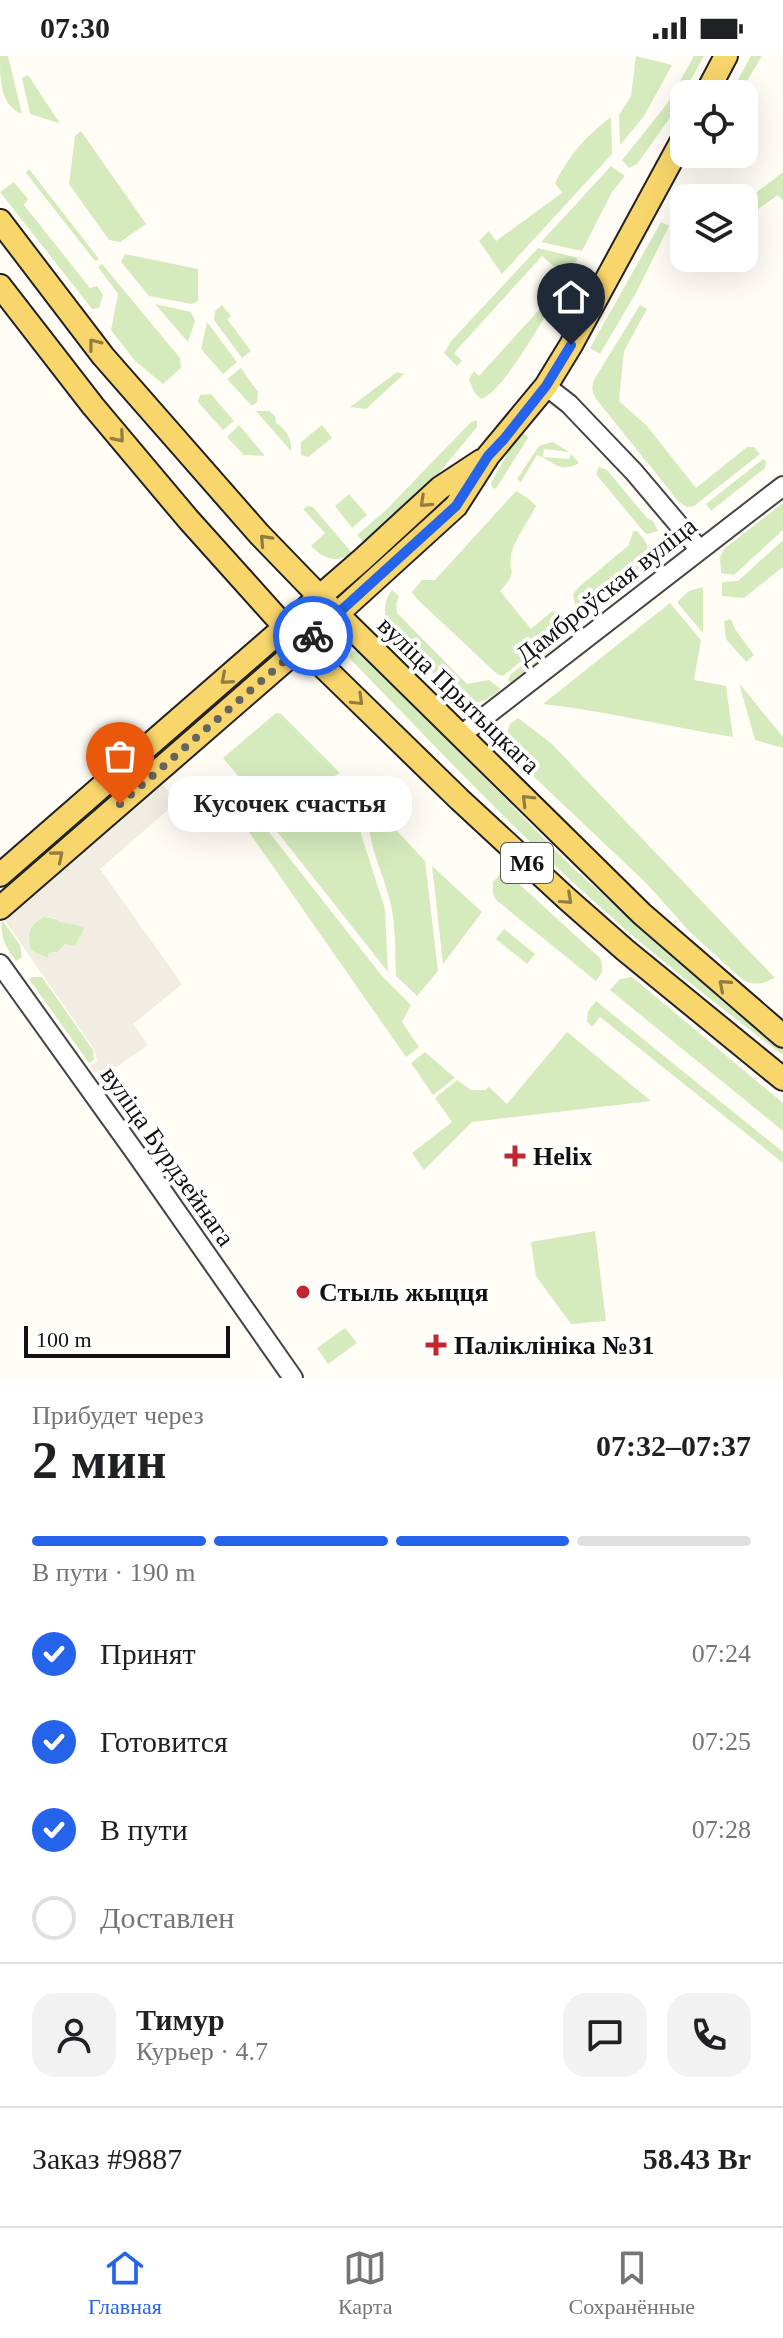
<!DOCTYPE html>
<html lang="ru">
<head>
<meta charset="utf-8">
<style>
  body { margin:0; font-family:"Times New Roman",serif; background:#f2f2f2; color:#202124; height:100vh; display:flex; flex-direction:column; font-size:30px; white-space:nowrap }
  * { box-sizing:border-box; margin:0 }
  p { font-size:26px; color:#757577 }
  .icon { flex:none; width:44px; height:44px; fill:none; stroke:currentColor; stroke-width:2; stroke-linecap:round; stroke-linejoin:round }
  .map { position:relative; height:1322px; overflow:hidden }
  .details { display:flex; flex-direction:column; background:#fff; flex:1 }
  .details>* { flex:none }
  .buttons { position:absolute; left:670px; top:24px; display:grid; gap:16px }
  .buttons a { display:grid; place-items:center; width:88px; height:88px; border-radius:16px; background:#fff; box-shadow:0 8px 32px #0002; font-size:40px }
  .scale { position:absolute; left:24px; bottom:20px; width:206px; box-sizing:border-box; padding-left:8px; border:4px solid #111; border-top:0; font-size:22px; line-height:28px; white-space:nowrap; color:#111; -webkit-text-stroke:6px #fff; paint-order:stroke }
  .pin { position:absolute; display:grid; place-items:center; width:68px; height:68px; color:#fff; margin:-82px -34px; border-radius:50% 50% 50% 0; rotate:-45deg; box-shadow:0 0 8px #0007 }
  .pin .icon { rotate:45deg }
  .courier { position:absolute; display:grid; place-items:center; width:80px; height:80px; margin:-40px; border:6px solid #2563eb; border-radius:50%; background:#fff; color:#222; box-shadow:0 2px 10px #0007 }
  .bubble { position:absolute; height:56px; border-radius:24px; background:#fff; box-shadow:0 8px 32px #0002; font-size:26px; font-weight:600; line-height:56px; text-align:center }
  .summary em { font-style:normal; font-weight:600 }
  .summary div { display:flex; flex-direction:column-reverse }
  .summary { display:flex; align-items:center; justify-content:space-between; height:136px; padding:0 32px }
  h1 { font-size:52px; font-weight:600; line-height:60px }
  .bar { display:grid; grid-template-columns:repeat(4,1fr); gap:12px 8px; align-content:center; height:96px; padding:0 32px }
  .bar i { height:10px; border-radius:6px; background:#e0e0e0 }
  .bar .current { background:#2563eb }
  .bar p { grid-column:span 4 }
  .line { display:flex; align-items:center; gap:20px; padding:0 32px; border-top:2px solid #e0e0e0 }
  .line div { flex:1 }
  .round { display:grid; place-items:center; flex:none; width:84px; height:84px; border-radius:24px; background:#f2f2f2 }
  ol { padding:0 32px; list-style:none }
  li { display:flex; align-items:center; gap:24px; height:88px }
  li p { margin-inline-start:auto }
  li .icon { padding:8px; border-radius:50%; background:#2563eb; color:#fff; stroke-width:4 }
  li:last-child { color:#757577 }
  li i { width:44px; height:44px; border:4px solid #e0e0e0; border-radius:50% }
  .status { display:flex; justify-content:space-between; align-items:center; height:56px; padding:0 40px; background:#fff; direction:ltr }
  .status svg { height:22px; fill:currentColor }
  .tabs { display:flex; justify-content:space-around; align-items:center; height:112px; border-top:2px solid #e0e0e0; background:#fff; font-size:22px; color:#757577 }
  .tabs a { display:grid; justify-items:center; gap:4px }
  .tabs .current { color:#2563eb }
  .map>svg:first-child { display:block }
  .green { fill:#d5ebbd }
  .plaza { fill:#f1ede2; fill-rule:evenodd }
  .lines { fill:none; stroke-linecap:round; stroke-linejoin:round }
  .minor-casing { stroke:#444; stroke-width:22 }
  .major-casing { stroke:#222; stroke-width:26 }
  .minor { stroke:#fff; stroke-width:18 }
  .major { stroke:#f9d66b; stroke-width:22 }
  .oneway { stroke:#917d42 }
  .done { stroke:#646461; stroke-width:8; stroke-dasharray:0 14.4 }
  .route { stroke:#2563eb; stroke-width:10 }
  .poi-dot { fill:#c4262e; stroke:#fff; stroke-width:3 }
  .labels { text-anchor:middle; stroke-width:8; stroke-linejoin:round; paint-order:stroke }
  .shield { fill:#fff; stroke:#585858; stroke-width:2 }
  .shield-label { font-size:24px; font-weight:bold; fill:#111 }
  .street-label { font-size:26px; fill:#111; stroke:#fff }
  .poi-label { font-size:26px; font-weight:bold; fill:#111; stroke:#fff; text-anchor:start }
</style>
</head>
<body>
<div class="status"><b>07:30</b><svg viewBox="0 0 49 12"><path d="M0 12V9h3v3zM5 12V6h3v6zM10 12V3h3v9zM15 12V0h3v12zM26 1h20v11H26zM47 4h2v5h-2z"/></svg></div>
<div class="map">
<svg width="783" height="1322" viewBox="0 0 783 1322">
  <rect width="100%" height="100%" fill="#fffdf5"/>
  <path class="green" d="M0,0H8L22,58C0,49 0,24 0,0Z
    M636,0L672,9L644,60L620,89L619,59L631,40Z
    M694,0H704L669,63L637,108L629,112L622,104L667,48Z
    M751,0H762L739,38H730Z
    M28,19L59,66V67L30,58L22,22Z
    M611,61L612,98L502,218L479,185L489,175L496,185L562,137L555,127C570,98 586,80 611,61Z
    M81,75L146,168L120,186L109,184L69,128L75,80Z
    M611,110L625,120L612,136L582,195L541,186Z
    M29,113L99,203L95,205L26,117Z
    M783,116V145L778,139L744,163V146Z
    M14,126L28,143L24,149L90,232L97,230L103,239L99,252L92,253L0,136Z
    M661,166L669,170L637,235L600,298L590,292Z
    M538,192L578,202L567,222L542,200L454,297L462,305L457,310L444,297L452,284Z
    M125,198L198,213V245L192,248L149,240L121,206Z
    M102,208L180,302L181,312L163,328L135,305L111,274L118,238L98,211Z
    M556,235L557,241C542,264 504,335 481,343L474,336L469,323L474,315L479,320Z
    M155,248L191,256L195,265L188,286Z
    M222,249L231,260L227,263L251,295L242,302L214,264L215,255Z
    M640,249L647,253L624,295L619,345L647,370L696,432L747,391H754L760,398L694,450L687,451L679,446L596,343C591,333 591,329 597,319Z
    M207,266L237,306L223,318L201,293Z
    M241,312L258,336L257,346L252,350L227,323Z
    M397,316L404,318L366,353L350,351Z
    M211,338L234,365L223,374L198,346L200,339Z
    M256,355H269L275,360L276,367C286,373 292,382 291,395Z
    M477,364V371L434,423L363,486L357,479L385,455L471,366Z
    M239,369L265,400L244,399L227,381Z
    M322,369L332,382L308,401L301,399V386Z
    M522,378H526L528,382L497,431L495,433L492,431L491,427L513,387Z
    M553,386L569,396L544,393L543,401L569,403L571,398L579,407C558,418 554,405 537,399L521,426L517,423L539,390Z
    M763,403L766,405L765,412L711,455L706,448Z
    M599,411L607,414L647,462L653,465L658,475L647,478L643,475L596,418Z
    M516,435L529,443L536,450C529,464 517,480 512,495C506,517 521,512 500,535L531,573L551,556L557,555L564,563L565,570L503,620L497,618L417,543L412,536L422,524H435Z
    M349,438L367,459L352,472L335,450Z
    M783,447V474L734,519L721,517L720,501L725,492Z
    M308,450L313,451L352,497C336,508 324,503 311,490L325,477L303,453Z
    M633,475H637C643,482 649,488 648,498C647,513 600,543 586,554L575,549L573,538L580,530L629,489Z
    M783,484V511L744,542L722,540V526L738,525Z
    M703,531V577L677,546L689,535Z
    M392,534L399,540L396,549L397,557L467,628L489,624L501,633C490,642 480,650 466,645C455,641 390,574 386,563C383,553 386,542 392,534Z
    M670,547L701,584L694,624L726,630L733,681C669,671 607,655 543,648Z
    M731,563L735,573L754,599L746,606L726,583L724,565Z
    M556,583H565L511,628L508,624L511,618Z
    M356,594L368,602L573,812L728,950L783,992V999C723,953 663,907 607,857C518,779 437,692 354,607L349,601L351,597Z
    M739,627L783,681V692L755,684Z
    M276,657L281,658L340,717L331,722L239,721L223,702Z
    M518,662L551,687L775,922C762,928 755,930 743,924L690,876L647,828L531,718L511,696L507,677L510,668Z
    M251,730L348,732L358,739L361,778L385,853L388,916L248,739L247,733Z
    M239,738L382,920L411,949L402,966L419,991L406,1001L228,746Z
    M370,746L425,805L438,915L417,940L396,920C395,895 396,869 390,845C382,812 363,781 370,746Z
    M432,810L482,856L443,908Z
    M504,814L600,902C604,913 603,916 596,925L496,844L493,838V826Z
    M43,861C52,861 75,868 85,871L75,891L65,888L58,896L48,897V903L32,895C25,881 29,868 43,861Z
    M2,864L20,889L22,901L16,905C6,892 0,881 2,864Z
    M504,873L535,898L527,908L496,883Z
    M33,921H42L93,994L94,1004L89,1007L29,923Z
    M632,921L783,1047V1075L610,934L620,923Z
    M596,945L783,1096V1107L600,961L592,971L587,965L588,955Z
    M567,976L651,1045L472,1066L424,1114L412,1097L452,1066L435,1042L457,1024L471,1034H485L489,1031L507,1048Z
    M425,996L455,1022L433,1039L411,1007Z
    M595,1175L606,1265L571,1268L536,1220L531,1186Z
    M345,1272L357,1287L328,1308L317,1292Z"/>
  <path class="plaza" d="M161,726L177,746L100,813L182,928L133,968L148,989L99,1023L90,1010L97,1005L94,993L4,863L21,844ZM43,861L55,862L60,866L85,871L75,890L65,888L58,896L48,897V902L32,895L28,884L30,873L37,864Z"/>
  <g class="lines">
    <defs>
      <path id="minor" d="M546,330L569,348L634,416L700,494
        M461,679L783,430
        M0,908L137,1099L293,1322"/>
      <path id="major" d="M706,38L726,0
        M0,165L103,300L259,478L319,540L642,858L783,980
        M0,230L93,350L188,463L302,590L459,743L566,842L625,894L783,1023
        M0,819L364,502L440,432L481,405
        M0,852L302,590L456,450L488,400L546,330L571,289L684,81"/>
    </defs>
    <use href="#minor" class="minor-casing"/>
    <use href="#major" class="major-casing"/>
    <use href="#minor" class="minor"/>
    <use href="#major" class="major"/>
  </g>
  <defs><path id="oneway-chevron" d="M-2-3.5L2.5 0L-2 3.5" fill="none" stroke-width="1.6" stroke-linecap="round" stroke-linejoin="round" transform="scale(2)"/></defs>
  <g class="oneway">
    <use href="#oneway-chevron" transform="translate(94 288) rotate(-128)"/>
    <use href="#oneway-chevron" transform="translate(119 381) rotate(50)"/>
    <use href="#oneway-chevron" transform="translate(425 446) rotate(137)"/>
    <use href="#oneway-chevron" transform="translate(265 484) rotate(-133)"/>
    <use href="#oneway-chevron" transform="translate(226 623) rotate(139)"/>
    <use href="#oneway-chevron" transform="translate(358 644) rotate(44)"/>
    <use href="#oneway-chevron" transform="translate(527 744) rotate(-135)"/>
    <use href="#oneway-chevron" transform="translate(58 800) rotate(-40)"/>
    <use href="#oneway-chevron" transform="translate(567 843) rotate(42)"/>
    <use href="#oneway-chevron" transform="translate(724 929) rotate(-139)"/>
  </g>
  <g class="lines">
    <path class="done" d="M120,748L313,580"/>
    <path class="route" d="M313,580L456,450L488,400L504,383L546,330L571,289"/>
  </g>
  <g class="poi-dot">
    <path d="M511 1088h8v8h8v8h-8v8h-8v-8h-8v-8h8z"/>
    <circle cx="303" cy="1236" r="8"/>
    <path d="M432 1277h8v8h8v8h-8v8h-8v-8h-8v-8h8z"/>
  </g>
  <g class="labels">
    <rect class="shield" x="501" y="787" width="52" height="40" rx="6"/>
    <g class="shield-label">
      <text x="527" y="815">М6</text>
    </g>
    <g class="street-label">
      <text transform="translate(606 534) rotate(-38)" y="9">Дамброўская вуліца</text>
      <text transform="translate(459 639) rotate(44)" y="9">вуліца Прытыцкага</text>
      <text transform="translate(168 1100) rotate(55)" y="9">вуліца Бурдзейнага</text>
    </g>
    <g class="poi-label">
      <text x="533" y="1109">Helix</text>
      <text x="319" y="1245">Стыль жыцця</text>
      <text x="454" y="1298">Паліклініка №31</text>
    </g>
  </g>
</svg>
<div class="buttons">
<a><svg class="icon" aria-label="locate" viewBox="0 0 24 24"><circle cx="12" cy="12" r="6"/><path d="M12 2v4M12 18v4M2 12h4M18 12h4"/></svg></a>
<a><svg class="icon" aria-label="layers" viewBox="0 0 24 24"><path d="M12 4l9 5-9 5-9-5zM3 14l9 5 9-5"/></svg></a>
</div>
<div class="scale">100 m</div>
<div class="pin" style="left:120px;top:748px;background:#ea580c"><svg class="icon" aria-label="bag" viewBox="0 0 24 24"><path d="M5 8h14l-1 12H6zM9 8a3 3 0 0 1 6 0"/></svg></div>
<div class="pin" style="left:571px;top:289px;background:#1f2937"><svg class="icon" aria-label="home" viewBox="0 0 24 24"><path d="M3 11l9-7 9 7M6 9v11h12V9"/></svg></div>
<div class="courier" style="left:313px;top:580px"><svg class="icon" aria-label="bike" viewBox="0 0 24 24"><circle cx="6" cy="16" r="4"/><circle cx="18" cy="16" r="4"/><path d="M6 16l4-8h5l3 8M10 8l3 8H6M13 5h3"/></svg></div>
<div class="bubble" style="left:168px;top:720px;width:244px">Кусочек счастья</div>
</div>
<section class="details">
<div class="summary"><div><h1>2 мин</h1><p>Прибудет через</p></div><em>07:32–07:37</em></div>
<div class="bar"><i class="current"></i><i class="current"></i><i class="current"></i><i></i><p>В пути · 190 m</p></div>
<ol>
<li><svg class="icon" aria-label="check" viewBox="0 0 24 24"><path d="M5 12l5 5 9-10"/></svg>Принят<p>07:24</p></li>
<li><svg class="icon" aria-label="check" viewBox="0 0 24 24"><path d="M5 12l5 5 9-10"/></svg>Готовится<p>07:25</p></li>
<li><svg class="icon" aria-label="check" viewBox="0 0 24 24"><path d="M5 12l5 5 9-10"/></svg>В пути<p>07:28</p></li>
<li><i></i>Доставлен</li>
</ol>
<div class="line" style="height:144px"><a class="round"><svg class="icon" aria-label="person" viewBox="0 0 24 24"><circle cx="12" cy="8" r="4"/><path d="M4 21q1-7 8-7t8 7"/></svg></a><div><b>Тимур</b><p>Курьер · 4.7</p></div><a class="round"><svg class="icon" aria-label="chat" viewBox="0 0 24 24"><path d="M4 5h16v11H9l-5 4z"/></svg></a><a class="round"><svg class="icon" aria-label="phone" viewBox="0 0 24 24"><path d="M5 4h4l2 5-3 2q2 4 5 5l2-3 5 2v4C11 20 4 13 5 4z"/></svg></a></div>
<div class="line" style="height:104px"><div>Заказ #9887</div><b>58.43 Br</b></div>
</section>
<nav class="tabs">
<a class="current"><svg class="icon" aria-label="home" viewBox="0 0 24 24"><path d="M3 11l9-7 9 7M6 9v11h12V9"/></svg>Главная</a>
<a><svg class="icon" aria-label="map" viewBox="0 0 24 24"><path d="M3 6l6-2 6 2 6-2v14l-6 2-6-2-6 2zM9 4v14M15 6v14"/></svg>Карта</a>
<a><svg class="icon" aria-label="saved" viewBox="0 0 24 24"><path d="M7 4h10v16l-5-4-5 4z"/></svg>Сохранённые</a>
</nav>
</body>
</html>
